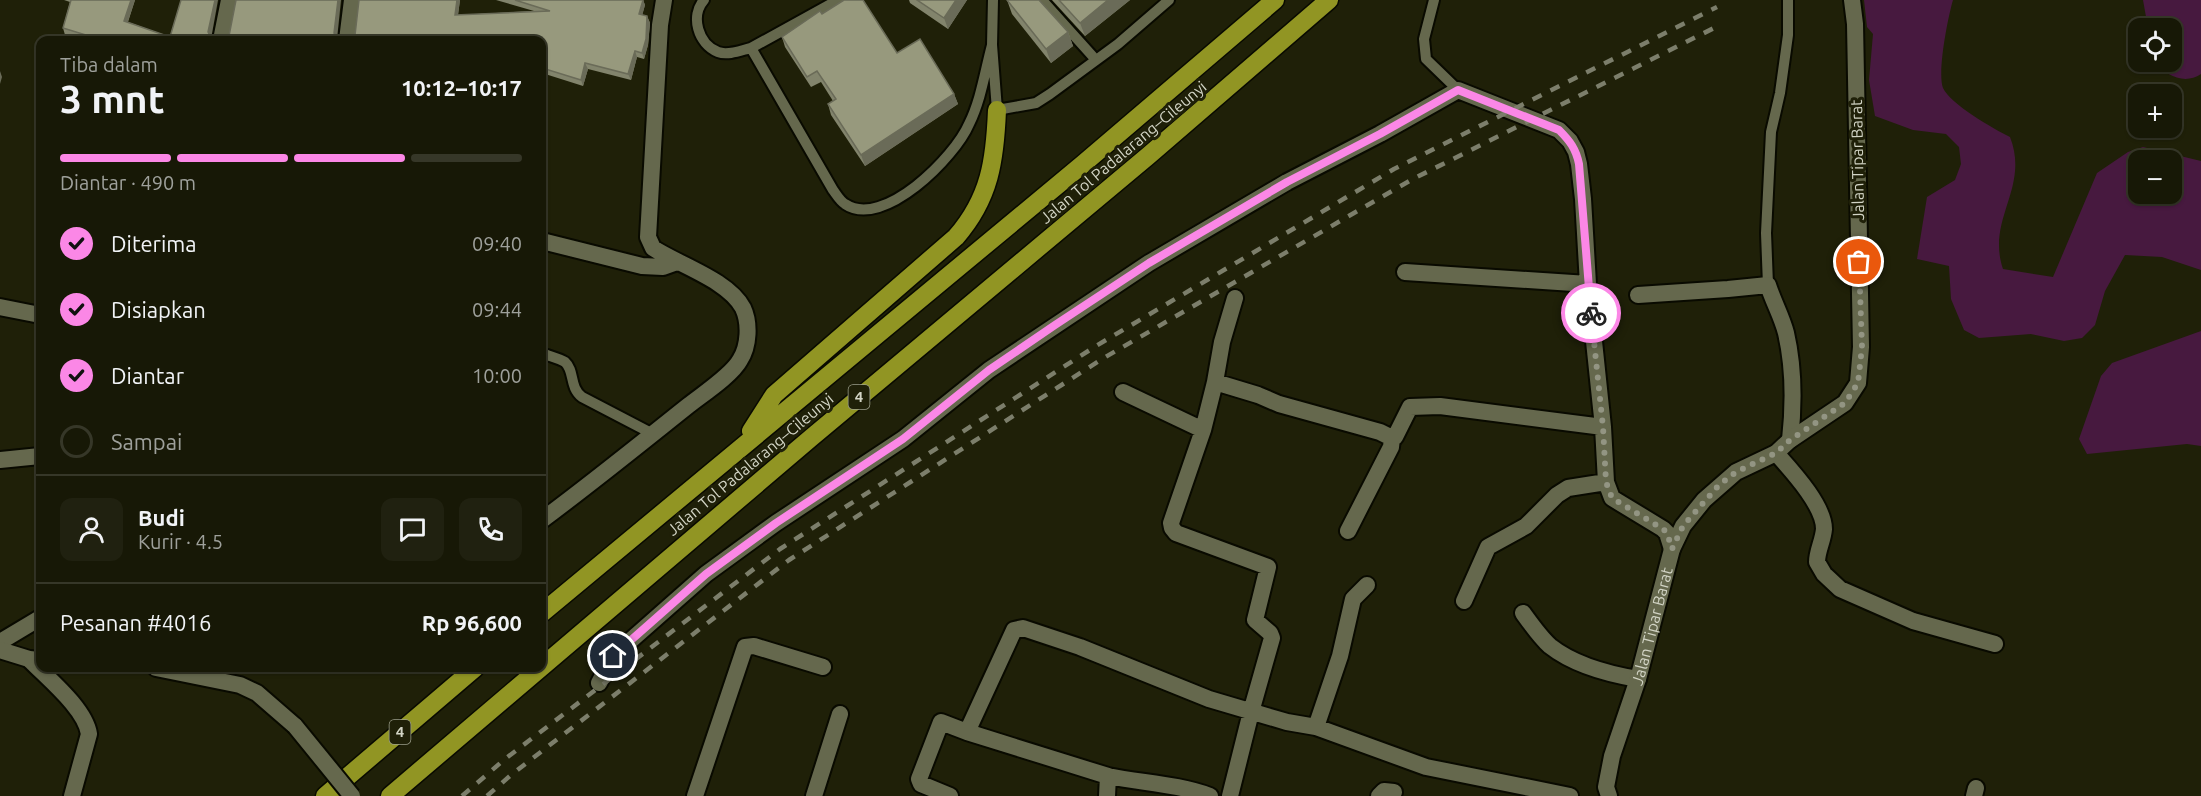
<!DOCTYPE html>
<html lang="id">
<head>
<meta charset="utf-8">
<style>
  body { margin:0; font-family:Ubuntu,sans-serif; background:#202110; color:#f1f3f6; height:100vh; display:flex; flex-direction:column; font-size:22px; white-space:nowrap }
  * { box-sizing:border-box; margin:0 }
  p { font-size:20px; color:#9ea09b }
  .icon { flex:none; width:33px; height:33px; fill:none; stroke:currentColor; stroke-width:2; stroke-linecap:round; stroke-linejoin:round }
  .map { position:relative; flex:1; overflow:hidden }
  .details { position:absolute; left:36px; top:36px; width:510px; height:636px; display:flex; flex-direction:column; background:#171806; border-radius:12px; box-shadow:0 2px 4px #0004,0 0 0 2px #363728 }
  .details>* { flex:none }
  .buttons { position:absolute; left:2128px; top:18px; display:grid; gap:12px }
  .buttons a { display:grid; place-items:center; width:54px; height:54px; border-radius:12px; background:#171806; box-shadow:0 2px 4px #0004,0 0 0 2px #363728; font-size:30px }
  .pin { position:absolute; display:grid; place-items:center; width:51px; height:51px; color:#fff; margin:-26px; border:3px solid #fff; border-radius:50%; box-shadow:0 2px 6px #0007 }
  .courier { position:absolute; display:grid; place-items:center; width:60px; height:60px; margin:-30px; border:4px solid #fb87e6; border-radius:50%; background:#fff; color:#222; box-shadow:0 2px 8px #0007 }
  .overview em { font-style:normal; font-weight:700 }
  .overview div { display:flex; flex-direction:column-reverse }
  .overview { display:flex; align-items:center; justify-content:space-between; height:102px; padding:0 24px }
  h1 { font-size:39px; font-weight:700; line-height:45px }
  .bar { display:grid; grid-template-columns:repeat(4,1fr); gap:9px 6px; align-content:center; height:72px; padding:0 24px }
  .bar i { height:8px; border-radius:4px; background:#363728 }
  .bar .selected { background:#fb87e6 }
  .bar p { grid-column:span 4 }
  .line { display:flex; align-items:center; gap:15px; padding:0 24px; border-top:2px solid #363728 }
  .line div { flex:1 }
  .round { display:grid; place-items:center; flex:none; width:63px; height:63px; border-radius:12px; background:#202110 }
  ol { padding:0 24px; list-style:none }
  li { display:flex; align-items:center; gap:18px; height:66px }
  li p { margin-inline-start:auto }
  li .icon { padding:6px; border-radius:50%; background:#fb87e6; color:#111; stroke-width:4 }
  li:last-child { color:#9ea09b }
  li i { width:33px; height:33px; border:3px solid #363728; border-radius:50% }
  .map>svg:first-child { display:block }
  .green { fill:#47193f; fill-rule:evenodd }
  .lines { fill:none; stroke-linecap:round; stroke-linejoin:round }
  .service-casing { stroke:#090a00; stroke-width:14 }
  .minor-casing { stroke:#090a00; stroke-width:20 }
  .tertiary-casing { stroke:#090a00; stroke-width:20 }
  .secondary-casing { stroke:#090a00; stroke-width:20 }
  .motorway-casing { stroke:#090a00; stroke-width:21 }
  .service { stroke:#65684d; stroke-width:10 }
  .minor { stroke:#65684d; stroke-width:16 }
  .tertiary { stroke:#65684d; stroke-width:16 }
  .secondary { stroke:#65684d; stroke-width:16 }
  .motorway { stroke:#919523; stroke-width:18 }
  .rail { stroke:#7c7e6b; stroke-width:4.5; stroke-dasharray:10 10; stroke-linecap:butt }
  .secondary-bridge-casing { stroke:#090a00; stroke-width:20; stroke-linecap:butt }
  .secondary-bridge { stroke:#65684d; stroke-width:16 }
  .wall { fill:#82846c }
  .shaded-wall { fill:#6a6b58 }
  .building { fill:#97997d; stroke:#6a6b58; stroke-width:1.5 }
  .done { stroke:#939583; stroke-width:6; stroke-dasharray:0 10.8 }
  .route { stroke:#fb87e6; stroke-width:8 }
  .labels { text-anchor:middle; stroke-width:6; stroke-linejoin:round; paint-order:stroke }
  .shield { fill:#1f2008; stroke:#9c9e8c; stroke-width:1.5 }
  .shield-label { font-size:15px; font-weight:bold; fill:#d2d4c5 }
  .street-label { font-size:16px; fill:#d2d4c5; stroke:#1f2008 }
</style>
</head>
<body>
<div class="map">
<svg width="2201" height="796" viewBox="0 0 2201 796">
  <rect width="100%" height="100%" fill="#1f2008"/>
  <path class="green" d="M1864,0H1953C1948,17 1937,72 1943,88C1950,104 1994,129 2010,137C2030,188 1986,219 2003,269L2053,277L2097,173L2128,152L2143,147L2201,161V270L2162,257L2125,255L2105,291L2095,325L2082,338L2064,341L2031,334L1979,338L1964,330L1951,299L1949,266L1917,259L1927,197L1955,180L1961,164L1959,147L1946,134L1913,130L1875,116L1869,80L1873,34L1867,27ZM2139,160H2172V194H2139Z
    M2143,0H2201V74C2185,85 2166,76 2155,62H2172V28H2148Z
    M2201,331V446L2187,444L2087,454L2079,439L2101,376L2112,363Z"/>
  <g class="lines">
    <defs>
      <path id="service" d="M704,0C690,16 698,44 718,52C728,56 742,50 751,48
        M838,0L751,48L833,190C836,194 840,201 845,204C883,230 955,157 969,124C981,100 985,71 992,45
        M993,0L992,45L997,110L1036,103L1050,94L1118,44L1169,0
        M1042,0L1096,60
        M1434,0L1424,39L1426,59L1458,90
        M1768,285L1766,233L1771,132L1780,93L1788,35V0
        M542,353C548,356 559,358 565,362C575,371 569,387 582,397L653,434"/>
      <path id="minor" d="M221,40L229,0
        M347,40L352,0
        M542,241L642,266L663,267L677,262
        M1405,272L1588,284
        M1638,295L1728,289L1768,285C1773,301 1782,317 1786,333C1794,368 1794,404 1790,440
        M0,307L40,315
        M1215,382L1258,395L1279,404L1380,432L1392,438L1391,447L1348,531
        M1123,392L1203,430
        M1392,438L1395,437L1410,407L1440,406L1603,427
        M1776,453C1791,470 1824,505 1824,529C1823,541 1817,551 1817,562L1824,574L1840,589L1913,621L1995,644
        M0,460L40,456
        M542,520C592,483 640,444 689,405C703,394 732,375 740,360C749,346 750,323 743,308C728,280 679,265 653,248L648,237L660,25L664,0
        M1464,601L1488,547L1526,526L1557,495L1568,488L1606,482
        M1523,613C1531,624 1540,637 1550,646C1574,665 1608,674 1638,679
        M0,642L40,618
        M29,659C47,678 85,708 89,734L72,796
        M599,683L613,656L706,574L776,523L903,439L989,370L1149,263L1287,182L1380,134L1458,90L1559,130L1570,141L1576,152L1579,164L1583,199L1588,284L1603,427L1606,482L1612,498L1663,529L1667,533L1672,549
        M1316,727L1340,656L1353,599L1367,585
        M967,732L1014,630L1023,628L1080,647L1209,699L1287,722L1316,727L1426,767L1570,796
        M1108,776C1142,783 1178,784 1210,796
        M695,796L745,647L754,646L823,667
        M814,796L840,714
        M950,796L921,784L919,779L941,722L967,732L1108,776L1107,796
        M1230,796L1251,712L1272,638L1270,633L1255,620L1268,567L1176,533L1172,528L1171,523L1203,430L1215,382L1222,342L1235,298
        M1379,796L1384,791L1394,792
        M1974,796L1976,788"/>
      <g id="tertiary">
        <path id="s1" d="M1609,796L1606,787L1612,756L1638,679L1672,549L1683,526L1704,500L1736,472L1776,453L1790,440L1845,403L1858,383L1861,347L1855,24L1852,0"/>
      </g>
      <path id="secondary" d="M0,650L29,659L40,660
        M156,668L240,685L257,693L295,726"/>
      <path id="motorway" d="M751,431L774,395L956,237C990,198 995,160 997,110
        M542,613L1083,164L1275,0
        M325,796L475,668
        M390,796L812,437L1148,156L1329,0"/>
    </defs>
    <use href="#service" class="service-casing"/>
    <use href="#minor" class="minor-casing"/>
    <use href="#tertiary" class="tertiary-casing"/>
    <use href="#secondary" class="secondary-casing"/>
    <use href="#motorway" class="motorway-casing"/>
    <use href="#service" class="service"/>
    <use href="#minor" class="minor"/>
    <use href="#tertiary" class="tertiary"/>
    <use href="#secondary" class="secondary"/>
    <use href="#motorway" class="motorway"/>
    <path class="rail" d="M462,796L505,759L780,549L1096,346L1394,169L1717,7
      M487,796L511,775L789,560L1102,359L1411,180L1720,25"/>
    <defs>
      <path id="secondary-bridge" d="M295,726L352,796"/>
    </defs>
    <use href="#secondary-bridge" class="secondary-bridge-casing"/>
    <use href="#secondary-bridge" class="secondary-bridge"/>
  </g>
  <path class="wall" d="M64,0H135L128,22L170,37L211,38L212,40H84L65,35L63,28L70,2Z
    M460,0L458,15L534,11L496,0H643L645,5L642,15L647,16L650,23L648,45L644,59L637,57L631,80L588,69L583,86L542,73V40H353Z
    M909,0H967L948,29L910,3Z
    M1007,0L1068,32L1073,46L1051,63L1012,14Z
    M1052,0H1130L1085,36Z
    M822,14L897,53L954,94L958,104L865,166L831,115L828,104L833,101L821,82L811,87L785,47L782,37Z"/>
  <path class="shaded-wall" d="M131,0H135L126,27L124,21Z
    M215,0H218L211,39L208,32Z
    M338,0H341L337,39L334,33Z
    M457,0H460L457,22L455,15Z
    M643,0L645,5L641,20L639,14Z
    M956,0H967L948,29L944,18Z
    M1108,0H1130L1085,36L1080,23Z
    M647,16L650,23L648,45L644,59L642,53Z
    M1068,32L1073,46L1051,63L1046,49Z
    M635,51L637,57L631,80L628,74Z
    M585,63L588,69L583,86L581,80Z
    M0,71L2,77L0,84Z
    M954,94L958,104L865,166L861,155Z"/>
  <path class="building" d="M71,0H131L124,21L170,37L181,0H215L208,32L212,40H102L63,28Z
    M236,0H338L334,33L338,40H226L229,36Z
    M359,0H457L455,15L550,11L515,0H643L639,14L647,16L646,39L642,53L635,51L628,74L585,63L581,80L542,68V40H353L355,35Z
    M844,0H863L897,53L920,39L954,94L861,155L828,104L836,99L817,71L807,77L782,37L820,11L822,14Z
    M917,0H956L944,18Z
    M1007,0H1039L1068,32L1046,49Z
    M1059,0H1108L1080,23Z"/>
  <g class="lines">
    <path class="done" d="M1591,313L1603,427L1606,482L1612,498L1663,529L1667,533L1672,549L1683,526L1719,485L1736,472L1776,453L1790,440L1845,403L1858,383L1862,347L1859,262"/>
    <path class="route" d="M613,656L706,574L776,523L903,439L989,370L1055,325L1149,263L1287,182L1380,134L1458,90L1559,130C1570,141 1576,149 1579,164L1591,313"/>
  </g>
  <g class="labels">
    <g class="shield">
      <rect x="848.5" y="385" width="21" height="24" rx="4.5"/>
      <rect x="389.5" y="720" width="21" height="24" rx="4.5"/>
    </g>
    <g class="shield-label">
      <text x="859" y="402">4</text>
      <text x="400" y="737">4</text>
    </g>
    <g class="street-label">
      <text transform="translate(1123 152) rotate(-40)" y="6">Jalan Tol Padalarang–Cileunyi</text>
      <text transform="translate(1857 160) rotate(-91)" y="6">Jalan Tipar Barat</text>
      <text transform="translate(750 464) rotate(-40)" y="6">Jalan Tol Padalarang–Cileunyi</text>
      <text dy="6" stroke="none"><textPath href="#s1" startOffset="177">Jalan Tipar Barat</textPath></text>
    </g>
  </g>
</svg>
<div class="buttons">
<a><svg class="icon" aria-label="locate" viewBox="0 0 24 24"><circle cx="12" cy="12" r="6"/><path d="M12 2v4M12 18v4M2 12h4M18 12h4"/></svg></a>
<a>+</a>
<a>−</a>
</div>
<div class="pin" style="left:1859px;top:262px;background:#ea580c"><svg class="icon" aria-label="bag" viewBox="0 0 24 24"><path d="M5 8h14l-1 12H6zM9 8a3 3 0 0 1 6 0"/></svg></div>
<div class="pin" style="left:613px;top:656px;background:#1f2937"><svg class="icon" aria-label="home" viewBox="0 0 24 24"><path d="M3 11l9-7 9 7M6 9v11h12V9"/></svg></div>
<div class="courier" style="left:1591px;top:313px"><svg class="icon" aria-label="bike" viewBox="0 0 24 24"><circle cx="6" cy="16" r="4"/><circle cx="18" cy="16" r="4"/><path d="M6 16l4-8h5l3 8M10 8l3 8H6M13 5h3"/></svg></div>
<section class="details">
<div class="overview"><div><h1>3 mnt</h1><p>Tiba dalam</p></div><em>10:12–10:17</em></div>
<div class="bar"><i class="selected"></i><i class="selected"></i><i class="selected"></i><i></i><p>Diantar · 490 m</p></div>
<ol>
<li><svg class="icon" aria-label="check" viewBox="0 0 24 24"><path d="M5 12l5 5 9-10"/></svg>Diterima<p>09:40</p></li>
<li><svg class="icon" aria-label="check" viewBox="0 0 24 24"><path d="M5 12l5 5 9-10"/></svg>Disiapkan<p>09:44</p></li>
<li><svg class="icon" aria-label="check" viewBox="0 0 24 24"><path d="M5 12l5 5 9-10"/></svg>Diantar<p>10:00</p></li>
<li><i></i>Sampai</li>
</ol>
<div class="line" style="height:108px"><a class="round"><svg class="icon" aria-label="person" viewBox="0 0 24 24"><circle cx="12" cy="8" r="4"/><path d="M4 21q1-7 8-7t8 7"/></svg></a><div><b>Budi</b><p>Kurir · 4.5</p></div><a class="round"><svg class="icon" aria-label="chat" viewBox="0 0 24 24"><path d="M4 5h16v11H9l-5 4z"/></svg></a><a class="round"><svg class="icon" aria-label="phone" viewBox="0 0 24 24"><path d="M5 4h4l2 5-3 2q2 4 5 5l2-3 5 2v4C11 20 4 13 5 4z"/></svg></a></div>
<div class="line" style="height:78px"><div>Pesanan #4016</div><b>Rp 96,600</b></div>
</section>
</div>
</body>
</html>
